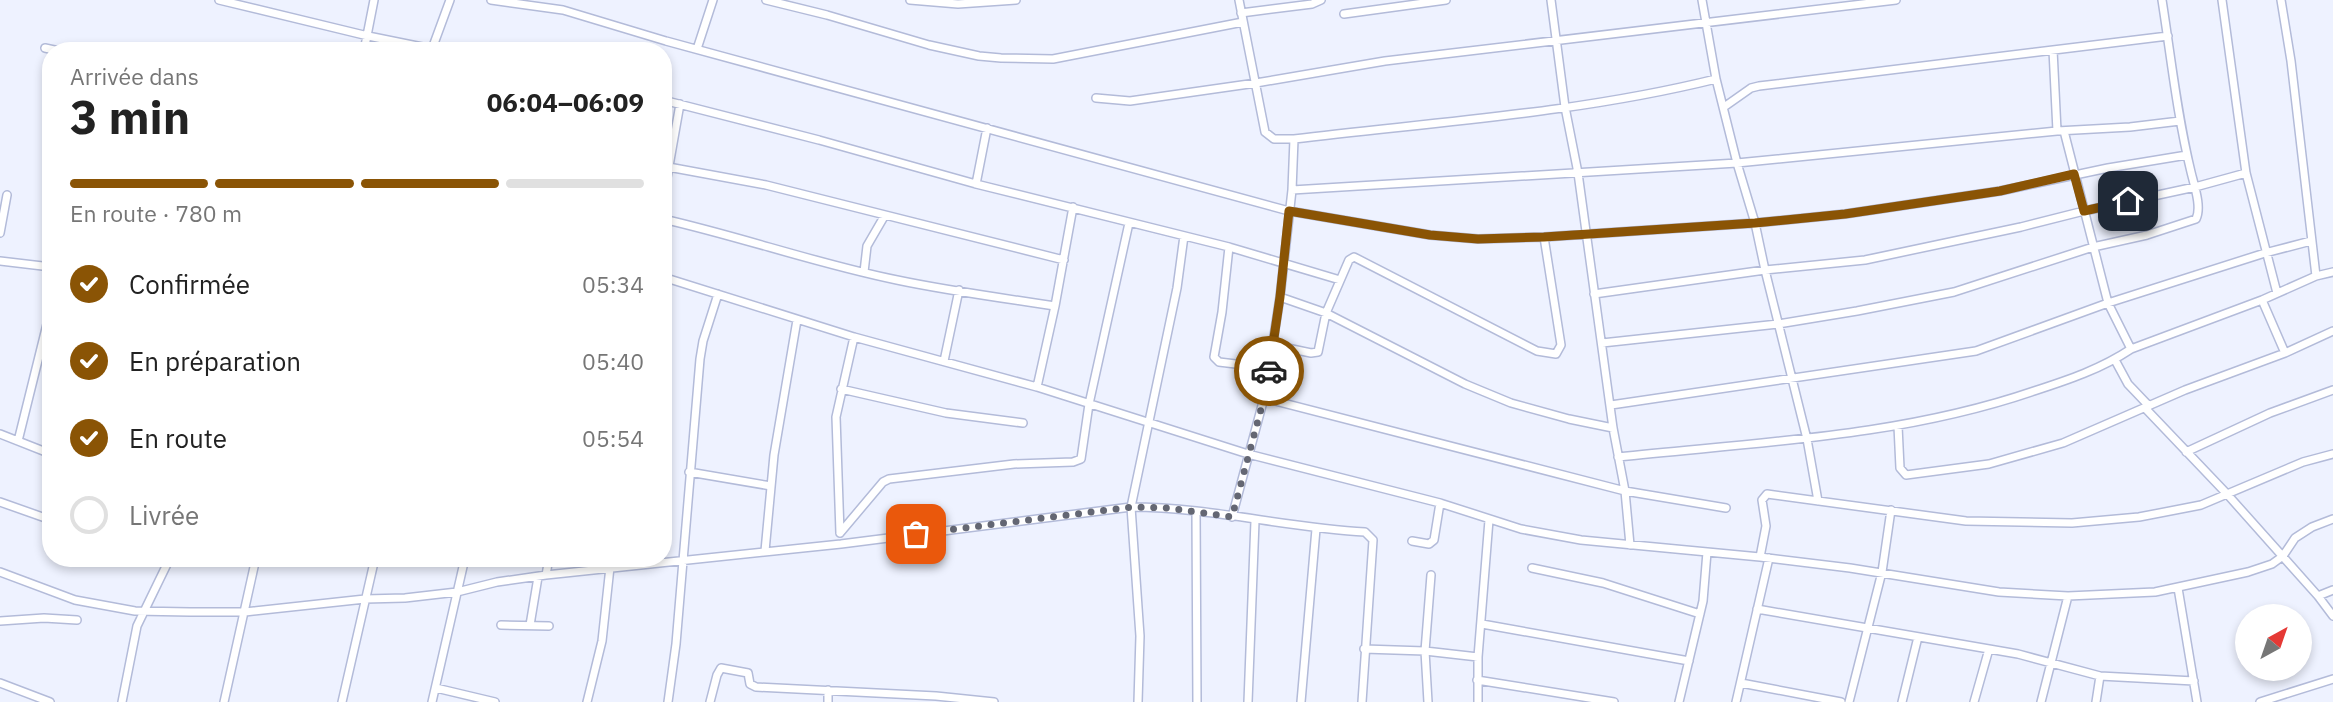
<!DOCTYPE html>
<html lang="fr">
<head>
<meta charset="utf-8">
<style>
  body { margin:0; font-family:"IBM Plex Sans",sans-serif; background:#f2f2f2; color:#222; height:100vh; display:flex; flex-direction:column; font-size:26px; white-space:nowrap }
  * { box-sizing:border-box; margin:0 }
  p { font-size:23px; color:#767676 }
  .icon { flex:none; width:38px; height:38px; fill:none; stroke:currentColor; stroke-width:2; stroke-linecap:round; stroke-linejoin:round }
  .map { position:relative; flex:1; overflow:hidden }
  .drawer { position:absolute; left:42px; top:42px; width:630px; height:525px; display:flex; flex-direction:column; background:#fff; border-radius:28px; box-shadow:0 4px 10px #0003 }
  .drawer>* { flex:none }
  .needle { width:46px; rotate:40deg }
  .controls { position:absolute; left:2235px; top:604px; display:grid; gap:14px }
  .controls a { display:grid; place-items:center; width:77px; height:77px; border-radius:50%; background:#fff; box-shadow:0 4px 10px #0003; font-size:35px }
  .pin { position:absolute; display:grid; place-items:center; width:60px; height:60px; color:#fff; margin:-30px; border-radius:14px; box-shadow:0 4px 10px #0006 }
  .courier { position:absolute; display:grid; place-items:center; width:70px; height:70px; margin:-35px; border:5px solid #8a5405; border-radius:50%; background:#fff; color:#222; box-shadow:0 2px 9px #0007 }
  .headline em { font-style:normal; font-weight:700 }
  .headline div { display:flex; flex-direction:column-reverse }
  .headline { display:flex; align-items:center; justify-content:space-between; height:119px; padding:0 28px }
  h1 { font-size:46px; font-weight:700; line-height:52px }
  .bar { display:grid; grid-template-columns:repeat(4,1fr); gap:10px 7px; align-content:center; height:84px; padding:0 28px }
  .bar i { height:9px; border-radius:5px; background:#e0e0e0 }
  .bar .selected { background:#8a5405 }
  .bar p { grid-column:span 4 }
  ol { padding:0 28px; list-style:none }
  li { display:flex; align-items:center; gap:21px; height:77px }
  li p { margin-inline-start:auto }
  li .icon { padding:7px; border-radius:50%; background:#8a5405; color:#fff; stroke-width:4 }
  li:last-child { color:#767676 }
  li i { width:38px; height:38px; border:4px solid #e0e0e0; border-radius:50% }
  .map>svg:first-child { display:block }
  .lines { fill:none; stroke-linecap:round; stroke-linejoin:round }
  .street-casing { stroke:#b3bbd9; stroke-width:10 }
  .street { stroke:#fff; stroke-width:7 }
  .done { stroke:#646773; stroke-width:7; stroke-dasharray:0 12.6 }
  .route { stroke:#8a5405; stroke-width:9 }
</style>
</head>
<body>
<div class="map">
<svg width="2333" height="702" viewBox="0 0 2333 702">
  <rect width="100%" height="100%" fill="#eef2ff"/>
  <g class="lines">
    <defs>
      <path id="street" d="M219,0L368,36L442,51
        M491,0L563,10L666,41L1289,211L1430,235L1478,239L1544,237L1755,223L1845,214L2000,191L2108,168L2187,155
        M766,0L827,15L929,45L979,56L1001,58L1053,59L1243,22
        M910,0L958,4L1016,0
        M1239,0L1265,132L1274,139H1294C1435,122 1579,113 1716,79
        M1551,0L1565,107L1578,173L1613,428L1625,491L1630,545
        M1702,0L1716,79L1737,163L1755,223L1765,270L1807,439L1818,501
        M2222,0L2246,173L2277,293
        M2281,0L2291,61L2316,276
        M1241,13L1312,4L1321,0
        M1344,14L1446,0
        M45,48L59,51
        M432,49L450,0
        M697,49L713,0
        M2053,50L2057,131
        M364,51L374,0
        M1096,98L1130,101L1256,83L1385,61L1896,0
        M663,100L819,140L976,184L1229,247L1340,280
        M1724,107L1751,88L1759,86L2168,36
        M2064,131L2108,303L2131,349
        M663,166L766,185L1064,260
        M976,184L987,128
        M1292,190L1737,163L2057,131L2130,127L2180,121
        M663,200L680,104
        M663,219C742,237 818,264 897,280C949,291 1003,298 1055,306
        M0,233L7,195
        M1229,247L1222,312L1214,357L1219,362L1269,368
        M0,261L51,267
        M864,272L867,246L885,215
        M663,277L854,337L1037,387L1248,454L1440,503L1521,529L1581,540L1760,557L1850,568L1999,592L2068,596L2155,592L2248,572L2272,564L2283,556L2295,538L2312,527L2333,519
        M1594,294L1765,270L1865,260L2021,227L2084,211L2195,187L2246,173
        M1280,297L1326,313L1465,384L1511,403L1569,419L1613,428
        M2262,300L2285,353
        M1602,343L1778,324L1857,311L1954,292L2093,247L2147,235L2196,219C2202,207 2194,185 2191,172C2177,115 2171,57 2162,0
        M1273,345L1311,353L1318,352L1326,313L1349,260L1354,257L1537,351L1556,354L1561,345L1544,237
        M2115,360L2128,384L2149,406
        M944,361L959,290
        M1037,387L1055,306L1073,207
        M841,389L946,413L1023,423
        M1264,398L1625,491L1726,508
        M1611,405L1976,351L2108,303L2265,253L2311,241
        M2145,408L2227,494L2318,596L2333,616
        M1898,426L1900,468L1906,475L1989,464L2063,443L2185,390L2285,353L2333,331
        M0,434L51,454
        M18,441L51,308
        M2186,452L2270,413L2333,390
        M1618,457C1758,442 1900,437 2034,391C2068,380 2101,369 2131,349L2262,300L2316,276L2333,272
        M689,472L771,486
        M0,502L51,520
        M1196,511L1197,702
        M1232,517L1264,398L1269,368L1280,297L1292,190L1294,139
        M840,533L883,482L889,479L1014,464L1073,462L1081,459L1089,404L1129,223
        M840,533L836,417L854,337
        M1412,541L1429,544L1434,540L1440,503
        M765,551L774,455L797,320
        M1760,557L1766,526L1762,500L1767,494L1966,521L2072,523L2139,517L2201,505L2303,462L2333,454
        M1532,568L1603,583L1700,614
        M0,572L75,600L135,611L190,612H245L365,599L405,598L457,592L497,582L546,575L841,544L1131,507C1210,507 1287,528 1365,532L1373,540L1362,702
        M546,575L549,558
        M2178,588L2197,702
        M2318,596L2333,590
        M1757,609L2018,654L2100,676L2194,681
        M0,621L44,618L77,620
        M1482,624L1689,661
        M501,625L549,626
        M530,625L538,577
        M1364,649L1425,651L1478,657
        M1477,680L1614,702
        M0,683L50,702
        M1741,683L1841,702
        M436,688L495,702
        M122,702L137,626L170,558
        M224,702L256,558
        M342,702L375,558
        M432,702L465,558
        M587,702L602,641L611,558
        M668,702L676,644L700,359L703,341L718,294
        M710,702L717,675L721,668L748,673L750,684L756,687L936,696L994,702
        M828,702V690
        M1138,702L1140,636L1131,507L1177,288L1184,236
        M1248,702L1255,521
        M1301,702L1316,529
        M1428,702L1425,651L1431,575
        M1478,702V657L1489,520
        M1679,702L1703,601L1707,552
        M1736,702L1769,558
        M1849,702L1882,572L1891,510
        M1902,702L1918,637
        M1974,702L1989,649
        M2041,702L2068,596
        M2096,702L2100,676
        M2260,702L2333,679"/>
    </defs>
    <use href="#street" class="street-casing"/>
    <use href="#street" class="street"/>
  </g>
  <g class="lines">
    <path class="done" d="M916,534L1132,507L1169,508L1232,517L1264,398L1269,371"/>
    <path class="route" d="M1269,371L1280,297L1289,211L1430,235L1478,239L1544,237L1755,223L1845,214L2000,191L2074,174L2084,211L2128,201"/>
  </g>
</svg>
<div class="controls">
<a><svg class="needle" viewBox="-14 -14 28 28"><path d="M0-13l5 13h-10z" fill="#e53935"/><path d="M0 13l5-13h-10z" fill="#767676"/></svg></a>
</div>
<div class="pin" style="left:916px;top:534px;background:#ea580c"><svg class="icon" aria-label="bag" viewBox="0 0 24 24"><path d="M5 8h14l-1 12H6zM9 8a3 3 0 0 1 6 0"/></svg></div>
<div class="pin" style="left:2128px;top:201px;background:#1f2937"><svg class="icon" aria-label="home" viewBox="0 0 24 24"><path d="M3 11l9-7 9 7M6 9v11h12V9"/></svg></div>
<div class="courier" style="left:1269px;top:371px"><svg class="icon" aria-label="car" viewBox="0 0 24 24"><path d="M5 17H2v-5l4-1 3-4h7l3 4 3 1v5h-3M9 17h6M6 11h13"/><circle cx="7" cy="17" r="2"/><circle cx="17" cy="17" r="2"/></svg></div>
<section class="drawer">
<div class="headline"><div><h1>3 min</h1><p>Arrivée dans</p></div><em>06:04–06:09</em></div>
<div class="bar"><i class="selected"></i><i class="selected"></i><i class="selected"></i><i></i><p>En route · 780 m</p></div>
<ol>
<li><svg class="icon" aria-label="check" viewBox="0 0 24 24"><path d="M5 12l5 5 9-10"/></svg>Confirmée<p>05:34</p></li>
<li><svg class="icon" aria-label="check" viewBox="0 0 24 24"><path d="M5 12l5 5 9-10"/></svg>En préparation<p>05:40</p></li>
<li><svg class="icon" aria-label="check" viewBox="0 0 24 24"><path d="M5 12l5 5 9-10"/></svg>En route<p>05:54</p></li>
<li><i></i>Livrée</li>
</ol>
</section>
</div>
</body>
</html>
